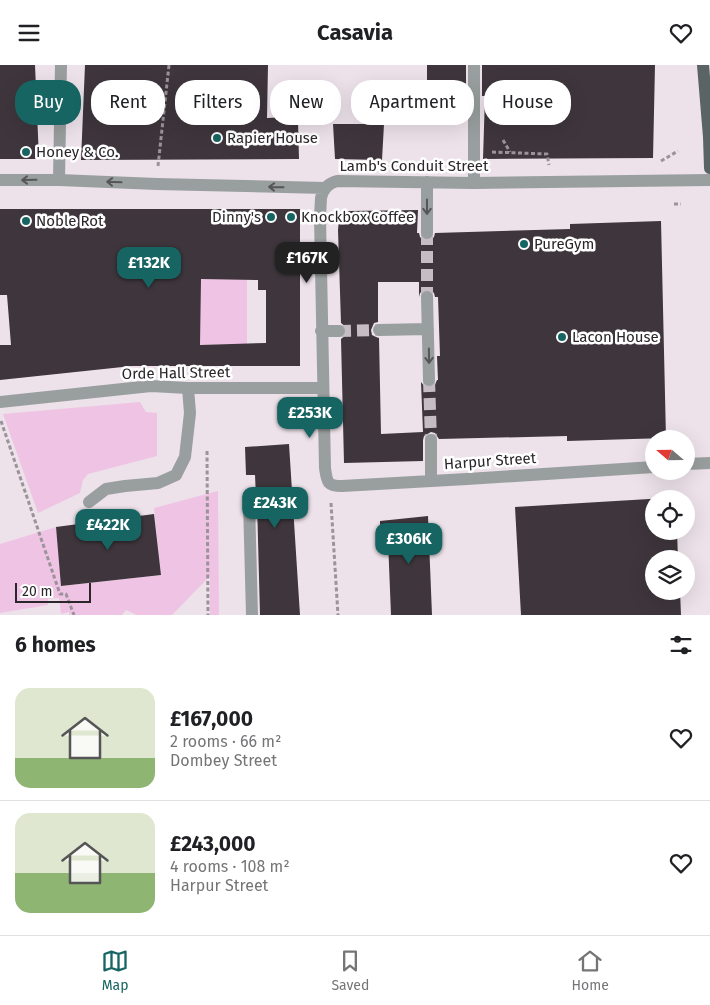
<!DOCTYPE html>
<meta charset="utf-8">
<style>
:root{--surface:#fff;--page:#f6f6f6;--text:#202124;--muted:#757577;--line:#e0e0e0;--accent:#176562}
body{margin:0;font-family:"Fira Sans",sans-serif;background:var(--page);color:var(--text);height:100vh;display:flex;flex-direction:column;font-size:19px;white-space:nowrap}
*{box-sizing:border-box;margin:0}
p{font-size:16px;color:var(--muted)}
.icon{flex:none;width:28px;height:28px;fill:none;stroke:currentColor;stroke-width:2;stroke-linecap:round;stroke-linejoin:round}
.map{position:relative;height:550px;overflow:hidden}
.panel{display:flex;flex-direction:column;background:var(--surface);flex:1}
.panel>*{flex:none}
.top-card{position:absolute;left:15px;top:15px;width:680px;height:45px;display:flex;gap:10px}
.needle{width:32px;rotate:290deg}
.fabs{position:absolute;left:645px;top:365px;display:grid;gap:10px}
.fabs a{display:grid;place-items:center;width:50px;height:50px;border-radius:50%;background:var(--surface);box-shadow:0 5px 20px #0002;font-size:25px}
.scale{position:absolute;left:15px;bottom:12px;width:76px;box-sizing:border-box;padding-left:5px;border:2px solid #2a2629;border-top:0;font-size:14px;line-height:18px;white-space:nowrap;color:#2a2629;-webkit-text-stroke:4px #fff;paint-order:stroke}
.price{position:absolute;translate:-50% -42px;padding:0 11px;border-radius:10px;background:var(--accent);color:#fff;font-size:16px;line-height:32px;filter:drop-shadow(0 1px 2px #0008)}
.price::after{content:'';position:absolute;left:50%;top:30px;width:15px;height:11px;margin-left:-8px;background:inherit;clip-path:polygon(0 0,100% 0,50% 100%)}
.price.on{background:#222;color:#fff}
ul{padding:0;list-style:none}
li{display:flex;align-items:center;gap:15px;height:125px;padding:0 15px}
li+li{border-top:1px solid var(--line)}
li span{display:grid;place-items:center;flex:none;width:140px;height:100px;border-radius:15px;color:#555}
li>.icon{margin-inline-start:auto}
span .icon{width:60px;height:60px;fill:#fffc;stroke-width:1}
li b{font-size:21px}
h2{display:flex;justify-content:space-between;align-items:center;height:60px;padding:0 15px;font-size:21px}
.pill{padding:0 18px;border-radius:20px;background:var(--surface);box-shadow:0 5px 20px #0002;font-size:18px;line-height:45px}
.pill.on{background:var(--accent);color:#fff}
header{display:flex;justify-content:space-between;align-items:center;height:65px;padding:0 15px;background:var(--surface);font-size:22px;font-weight:700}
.tab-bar{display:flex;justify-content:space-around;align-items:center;height:70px;border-top:1px solid var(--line);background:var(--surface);font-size:14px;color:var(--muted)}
.tab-bar a{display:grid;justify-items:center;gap:2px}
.tab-bar .on{color:var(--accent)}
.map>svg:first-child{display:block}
.green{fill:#efc3e4}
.building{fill:#3e363c;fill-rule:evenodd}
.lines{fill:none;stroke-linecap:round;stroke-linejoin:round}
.minor-tunnel{stroke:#c6bcc3;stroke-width:12;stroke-dasharray:12 6;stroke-linecap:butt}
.path{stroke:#9b9399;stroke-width:3;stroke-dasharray:4 2.5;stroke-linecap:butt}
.minor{stroke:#999f9e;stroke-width:12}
.major{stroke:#5a6464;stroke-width:12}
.oneway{stroke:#565658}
.poi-dot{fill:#176562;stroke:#fff;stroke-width:2}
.labels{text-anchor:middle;stroke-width:5;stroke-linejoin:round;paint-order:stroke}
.poi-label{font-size:15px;fill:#2a2629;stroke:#fff;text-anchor:start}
.street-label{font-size:15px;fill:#2a2629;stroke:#fff}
</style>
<header><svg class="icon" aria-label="menu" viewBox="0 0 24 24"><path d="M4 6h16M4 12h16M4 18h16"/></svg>Casavia<svg class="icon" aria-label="heart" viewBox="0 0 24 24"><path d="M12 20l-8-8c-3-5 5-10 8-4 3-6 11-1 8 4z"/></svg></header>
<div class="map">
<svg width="710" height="550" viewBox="0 0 710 550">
<rect width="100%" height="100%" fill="#ede2ea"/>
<path class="green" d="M200,214H247V279L200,280Z
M140,337L146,347L157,348V391L88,409L83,415L80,428L38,448L3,349Z
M218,426L219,550H210V511L172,550H137L126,545L122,550H69V547L61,549L59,533L48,534V540L0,548V479L56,462L62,521L161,510L154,443Z"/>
<path class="building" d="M0,0H35L39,94H0Z
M85,0H268L267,53L289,52V56H298L299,94L81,95Z
M427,0H466V31H427Z
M482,0H655L653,93L483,94L485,31H482Z
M333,59H384L382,95L335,94Z
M0,144H300V301H132L0,315V280H11L7,230H0ZM201,214L258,215V225H266V278L200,280Z
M418,145L417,168H419L420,172L423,175L427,176L431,175L434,172L435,168L570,164V159L661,156L666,373L567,376V371L439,374L435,368L431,367L424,371L423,375V396L344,398L341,274L346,270L347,266L346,262L341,258L338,165L339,154L342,149L349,146ZM378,217H419V232L420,228L426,224L431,225L434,228L435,232H438L440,291H437L438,315H437L434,322L430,323L425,322L421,317L423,367L381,369L379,273L376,272L372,270L371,265L374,258L378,257Z
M289,379L300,550H260L257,437L256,433L255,410H246L245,382Z
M666,433L654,434V466H677L678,494H654V526H680L681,550H521L515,442Z
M154,449L161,510L61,521L56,462Z
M428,451L432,550H391L388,475L380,476V456Z"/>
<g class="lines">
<path class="minor-tunnel" d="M427,168V232
M339,266L379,265
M429,315L431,375"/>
<path class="path" d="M503,75L510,87
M492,87L547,89L549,100
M661,96L678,86
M158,101L169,0
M674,139H681
M1,356L60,529H66L74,550
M207,386L208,550
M331,438L338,550"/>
<path class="minor" d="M0,115H59L157,119L325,123
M59,115L61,0
M427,117V168
M474,118V0
M427,232L429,315
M379,265L428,264
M321,266H339
M0,337L151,321L188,323H323
M431,375V416
M686,399L710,398
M654,402L467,414L342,421C327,421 327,417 325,403L320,152L321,133C323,124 329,118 337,116L474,118L710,115
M89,437L106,424L125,421L158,418L176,410L185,392L190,348L188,323
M249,437L252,550"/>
<path class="major" d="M703,0L709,72L710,103"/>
</g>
<defs><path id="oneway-shaft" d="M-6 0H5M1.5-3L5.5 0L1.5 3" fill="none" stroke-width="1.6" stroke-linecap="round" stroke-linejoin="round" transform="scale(1.25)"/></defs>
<g class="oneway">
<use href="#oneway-shaft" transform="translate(29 115) rotate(179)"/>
<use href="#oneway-shaft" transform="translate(114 117) rotate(-178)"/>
<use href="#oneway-shaft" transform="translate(276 122) rotate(-179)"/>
<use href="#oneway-shaft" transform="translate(427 142) rotate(90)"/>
<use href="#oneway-shaft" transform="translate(429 291) rotate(89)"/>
</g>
<g class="poi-dot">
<circle cx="217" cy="73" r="5"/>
<circle cx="26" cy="87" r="5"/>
<circle cx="271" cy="152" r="5"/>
<circle cx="291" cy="152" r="5"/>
<circle cx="26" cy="156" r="5"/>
<circle cx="524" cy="179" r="5"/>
<circle cx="562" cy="272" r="5"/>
</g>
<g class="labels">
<g class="poi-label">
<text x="227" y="78">Rapier House</text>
<text x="36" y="92">Honey &amp; Co.</text>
<text x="261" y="157" text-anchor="end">Dinny's</text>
<text x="301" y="157">Knockbox Coffee</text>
<text x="36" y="161">Noble Rot</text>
<text x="534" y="184">PureGym</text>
<text x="572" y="277">Lacon House</text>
</g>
<g class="street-label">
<text x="414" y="106">Lamb's Conduit Street</text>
<text transform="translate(176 308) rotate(-1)" y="5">Orde Hall Street</text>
<text transform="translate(490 396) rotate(-4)" y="5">Harpur Street</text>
</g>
</g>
</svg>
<div class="fabs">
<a><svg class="needle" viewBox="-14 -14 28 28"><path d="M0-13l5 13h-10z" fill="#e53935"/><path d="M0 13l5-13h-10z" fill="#757577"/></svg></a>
<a><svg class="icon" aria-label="locate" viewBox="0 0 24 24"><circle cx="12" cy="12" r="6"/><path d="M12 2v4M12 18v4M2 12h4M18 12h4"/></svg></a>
<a><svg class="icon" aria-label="layers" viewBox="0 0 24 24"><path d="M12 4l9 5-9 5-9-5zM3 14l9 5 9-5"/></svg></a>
</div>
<div class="scale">20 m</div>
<b class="price on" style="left:307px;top:219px">£167K</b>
<b class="price" style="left:149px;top:224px">£132K</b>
<b class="price" style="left:310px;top:374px">£253K</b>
<b class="price" style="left:275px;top:464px">£243K</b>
<b class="price" style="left:108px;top:486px">£422K</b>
<b class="price" style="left:409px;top:500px">£306K</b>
<div class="top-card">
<a class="pill on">Buy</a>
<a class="pill">Rent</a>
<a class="pill">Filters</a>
<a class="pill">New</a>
<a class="pill">Apartment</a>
<a class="pill">House</a>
</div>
</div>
<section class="panel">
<h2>6 homes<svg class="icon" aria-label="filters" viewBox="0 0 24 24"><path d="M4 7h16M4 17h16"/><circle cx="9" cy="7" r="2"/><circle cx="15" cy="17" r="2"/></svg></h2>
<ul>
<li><span style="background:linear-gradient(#dfe7d0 70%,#8fb573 0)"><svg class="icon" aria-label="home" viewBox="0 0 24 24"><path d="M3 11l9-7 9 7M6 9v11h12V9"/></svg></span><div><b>£167,000</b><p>2 rooms · 66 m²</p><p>Dombey Street</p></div><svg class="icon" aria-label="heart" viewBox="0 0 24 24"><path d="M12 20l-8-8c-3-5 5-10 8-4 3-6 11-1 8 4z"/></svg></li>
<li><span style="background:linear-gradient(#dfe7d0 60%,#8fb573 0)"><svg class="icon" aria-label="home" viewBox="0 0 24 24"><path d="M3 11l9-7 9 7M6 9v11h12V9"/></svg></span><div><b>£243,000</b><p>4 rooms · 108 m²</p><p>Harpur Street</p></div><svg class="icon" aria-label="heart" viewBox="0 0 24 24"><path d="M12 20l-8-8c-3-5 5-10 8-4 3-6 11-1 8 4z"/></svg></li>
</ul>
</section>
<nav class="tab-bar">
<a class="on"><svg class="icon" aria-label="map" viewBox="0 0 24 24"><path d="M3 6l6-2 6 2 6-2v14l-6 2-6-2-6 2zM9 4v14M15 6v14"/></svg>Map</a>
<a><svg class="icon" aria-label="saved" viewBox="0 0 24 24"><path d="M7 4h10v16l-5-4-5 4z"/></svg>Saved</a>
<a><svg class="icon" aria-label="home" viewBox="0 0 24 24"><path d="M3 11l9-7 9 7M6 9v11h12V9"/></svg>Home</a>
</nav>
